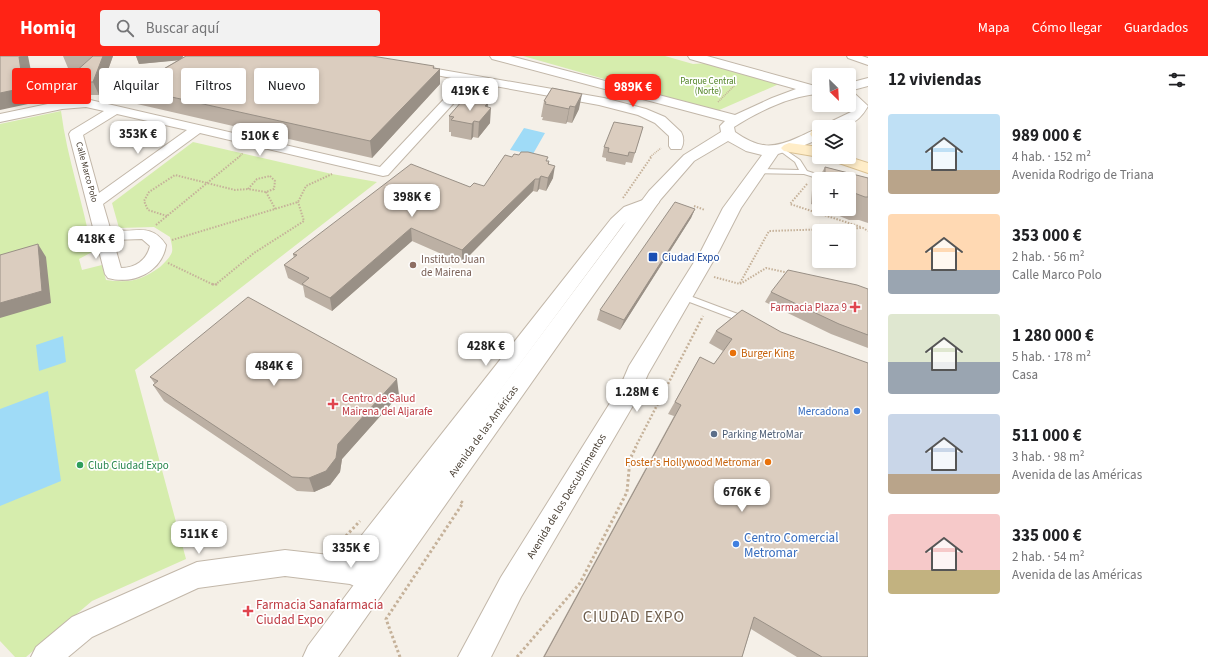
<!DOCTYPE html>
<html lang="es">
<meta charset="utf-8">
<style>
:root{--surface:#fff;--page:#f2f2f2;--text:#202124;--muted:#757577;--accent:#ff2315}
body{margin:0;font-family:"Source Sans 3",sans-serif;background:var(--page);color:var(--text);height:100vh;display:flex;flex-direction:column;font-size:15px;white-space:nowrap}
*{box-sizing:border-box;margin:0}
p{font-size:13px;color:var(--muted)}
.icon{flex:none;width:22px;height:22px;fill:none;stroke:currentColor;stroke-width:2;stroke-linecap:round;stroke-linejoin:round}
.map{position:relative;flex:1;overflow:hidden}
.side{display:flex;flex-direction:column;background:var(--surface);width:340px}
.side>*{flex:none}
.top-card{position:absolute;left:12px;top:12px;width:380px;height:36px;display:flex;gap:8px}
.needle{width:26px;rotate:156deg}
.tools{position:absolute;left:812px;top:12px;display:grid;gap:8px}
.tools a{display:grid;place-items:center;width:44px;height:44px;border-radius:4px;background:var(--surface);box-shadow:0 2px 6px #0003;font-size:20px}
.price{position:absolute;translate:-50% -34px;padding:0 9px;border-radius:8px;background:#fff;color:#222;font-size:13px;line-height:26px;filter:drop-shadow(0 1px 2px #0008)}
.price::after{content:'';position:absolute;left:50%;top:24px;width:12px;height:9px;margin-left:-6px;background:inherit;clip-path:polygon(0 0,100% 0,50% 100%)}
.price.active{background:var(--accent);color:#fff}
ul{padding:0;list-style:none}
li{display:flex;align-items:center;gap:12px;height:100px;padding:0 20px}
li span{display:grid;place-items:center;flex:none;width:112px;height:80px;border-radius:4px;color:#555}
li>.icon{margin-inline-start:auto}
span .icon{width:48px;height:48px;fill:#fffc;stroke-width:1}
li b{font-size:17px}
h2{display:flex;justify-content:space-between;align-items:center;height:48px;padding:0 20px;font-size:17px}
.tag{padding:0 14px;border-radius:4px;background:var(--surface);box-shadow:0 2px 6px #0003;font-size:14px;line-height:36px}
.tag.active{background:var(--accent);color:#fff}
header{display:flex;align-items:center;gap:24px;box-sizing:border-box;height:56px;padding:0 20px;background:var(--accent);color:#fff}
header strong{font-size:19px}
nav{display:flex;gap:22px;margin-inline-start:auto;font-size:14px}
.search{width:280px;height:36px;background:var(--page);display:flex;align-items:center;gap:10px;box-sizing:border-box;padding:0 14px;border-radius:4px;color:var(--muted);font-size:15px}
main{display:flex;flex:1;min-height:0}
.map>svg:first-child{display:block}
.green{fill:#d6edad}
.water{fill:#9fdbf7}
.lines{fill:none;stroke-linecap:round;stroke-linejoin:round}
.service-casing{stroke:#c2b7a9;stroke-width:2}
.minor-casing{stroke:#c2b7a9;stroke-width:2}
.tertiary-casing{stroke:#c2b7a9;stroke-width:2}
.secondary-casing{stroke:#dac193;stroke-width:2}
.path-far3{stroke:#c5b199;stroke-width:1.5;stroke-dasharray:1 1;stroke-linecap:butt}
.path-far2{stroke:#c5b199;stroke-width:2;stroke-dasharray:1.5 1.5;stroke-linecap:butt}
.path-far1{stroke:#c5b199;stroke-width:2.5;stroke-dasharray:2 2;stroke-linecap:butt}
.path{stroke:#c5b199;stroke-width:3;stroke-dasharray:2.5 2.5;stroke-linecap:butt}
.service{fill:#fff;fill-rule:evenodd}
.minor{fill:#fff;fill-rule:evenodd}
.tertiary{fill:#fff;fill-rule:evenodd}
.secondary{fill:#ffedc8;fill-rule:evenodd}
.wall{fill:#bcb0a4}
.shaded-wall{fill:#999086}
.building{fill:#dbcdbf;stroke:#999086}
.transit-dot{fill:#1a4fb4;stroke:#fff;stroke-width:1.5}
.education-dot{fill:#8d6e63;stroke:#fff;stroke-width:1.5}
.health-dot{fill:#e0444e;stroke:#fff;stroke-width:1.5}
.food-dot{fill:#e8710a;stroke:#fff;stroke-width:1.5}
.shop-dot{fill:#3f7fe0;stroke:#fff;stroke-width:1.5}
.service-dot{fill:#5c6f8a;stroke:#fff;stroke-width:1.5}
.leisure-dot{fill:#2e9e5b;stroke:#fff;stroke-width:1.5}
.labels{text-anchor:middle;stroke-width:3.5;stroke-linejoin:round;paint-order:stroke}
.far-park-label{font-size:9px;fill:#4f8222;stroke:#fff}
.far-street-label{font-size:9px;fill:#4a4035;stroke:#fff}
.transit-label{font-size:11px;fill:#164399;stroke:#fff;text-anchor:start}
.education-label{font-size:11px;fill:#785e54;stroke:#fff;text-anchor:start}
.health-label{font-size:11px;fill:#be3a42;stroke:#fff;text-anchor:end}
.food-label{font-size:11px;fill:#c56008;stroke:#fff;text-anchor:start}
.shop-label{font-size:11px;fill:#366cbe;stroke:#fff;text-anchor:end}
.street-label{font-size:11px;fill:#4a4035;stroke:#fff}
.service-label{font-size:11px;fill:#4e5e75;stroke:#fff;text-anchor:start}
.leisure-label{font-size:11px;fill:#27864d;stroke:#fff;text-anchor:start}
.near-shop-label{font-size:13px;fill:#366cbe;stroke:#fff;text-anchor:start}
.near-health-label{font-size:13px;fill:#be3a42;stroke:#fff;text-anchor:start}
.near-quarter-label{font-size:16px;letter-spacing:1px;fill:#6d5d4c;stroke:#fff}
</style>
<header>
<strong>Homiq</strong>
<div class="search"><svg class="icon" aria-label="search" viewBox="0 0 24 24"><circle cx="10" cy="10" r="6"/><path d="M15 15l6 6"/></svg>Buscar aquí</div>
<nav><a>Mapa</a><a>Cómo llegar</a><a>Guardados</a></nav>
</header>
<main>
<div class="map">
<svg width="868" height="601" viewBox="0 0 868 601">
<rect width="100%" height="100%" fill="#f5f0e8"/>
<path class="green" d="M523,0H665L693,8L708,7L779,28L717,55Z
M61,55C67,103 84,148 92,196L79,203L82,214L102,209L106,224C129,227 141,225 160,211C164,207 170,202 172,196C173,192 171,185 170,181L154,171L119,172L112,147L193,86L332,118L377,126L135,314L186,503L92,545L26,601H15L0,585V68Z"/>
<path class="water" d="M524,72L545,77L533,98L510,94Z
M63,280L66,306L39,315L36,289Z
M48,335L61,425L0,450V353Z"/>
<g class="lines">
<g class="service-casing">
<path id="service" d="M781,91L800,104L807,115L832,123H820L804,118L755,117V113H758L799,114L795,106L779,94V92Z
M682,237L751,263L753,265L751,267H745L679,242L677,240Z"/>
</g>
<g class="minor-casing">
<path id="minor" d="M847,0H862L868,2V9L848,2Z
M414,9L604,42L646,53L665,61L681,76C684,81 684,88 681,93H671L669,90V80L655,67L638,59L599,49L473,26L388,119L383,120L200,77L103,148L110,172C131,181 149,163 166,189C162,216 133,229 108,222L105,218L69,78L71,75L104,55L86,51L62,53L0,66V58L62,45L86,43L380,111L462,24L410,14L408,12L410,10ZM117,58L187,74L99,137L83,79ZM142,183L150,190C147,204 135,212 121,212L113,184Z
M651,141L656,143L659,146L656,149L636,157L623,169L376,502L371,510L375,513L379,522L375,531L366,535L350,528L285,520L198,532L92,581L68,601H31L36,591L72,561L197,506L285,494L347,501L358,484L611,163L624,151Z"/>
</g>
<g class="tertiary-casing">
<path id="tertiary" d="M490,0H510L735,59L772,42L796,33L690,3L688,0H707L815,30H819V38C792,39 757,56 734,71L735,76C759,93 773,93 799,81C806,78 812,74 819,73V83L800,91L778,98L741,152L719,195L648,318L638,341L521,541L491,601H458L501,521L620,331L629,310L701,195L723,152L762,99L746,95L728,85L694,105L661,143L338,601H303L308,590L649,135L684,99L721,76L720,70L725,65L492,3Z
M868,22V30L849,35V27Z
M849,36L854,37L868,50C857,70 845,71 824,71L826,68L851,56L854,51L849,47Z"/>
</g>
<g class="secondary-casing">
<path id="secondary" d="M817,74H819V83L812,81L810,78L812,75Z
M789,87L819,91V101L784,95L781,92L784,89Z
M827,101H849L868,107V117L830,104Z"/>
</g>
<path class="path-far3" d="M718,46L738,26
M239,101L243,97
M650,101L661,92"/>
<path class="path-far2" d="M270,120L275,125L274,133L266,136L248,133L257,123Z
M807,128L790,148L861,171
M266,136L276,154
M623,142L652,100
M694,150L705,154
M167,160L148,154L144,145L149,136L175,119L235,134L248,133
M156,169L240,100
M172,184L298,146L306,130L332,118
M168,207L214,229
M714,221L740,228L766,212L789,217
M740,227L769,175L863,172L868,175
M215,229L254,197L304,165L298,146"/>
<path class="path-far1" d="M212,228L215,229L217,228
M635,392L703,260"/>
<path class="path" d="M342,489L344,482L360,465
M400,601L386,563L463,447L459,444
M517,601L580,527L627,436L630,403L636,391"/>
<use href="#service" class="service"/>
<use href="#minor" class="minor"/>
<use href="#tertiary" class="tertiary"/>
<use href="#secondary" class="secondary"/>
</g>
<path class="wall" d="M63,0H113L99,39H70L64,26L80,12H68Z
M136,0H183L182,2L434,12L440,28L372,102L137,48L131,32L178,4L139,8Z
M552,32L579,53L572,67L567,66L566,68L542,64L543,61H541L544,45Z
M467,46L488,47V51L490,67L478,82L473,81L471,84L451,80V76H449V60Z
M643,71L632,107L626,106L625,109L606,105V102L602,101L604,91Z
M519,99L547,105L549,108L553,122L546,135L539,133L537,136L533,135L462,207L412,185L332,255L305,241L303,230L288,222L284,209L294,202L293,198L470,131L484,130L512,101Z
M825,111L868,122V167L859,164H849L823,153H849V123H819V151L811,148L812,134Z
M695,153L691,162L620,274L597,264L600,254Z
M868,233V292L831,278L765,246L771,236Z
M742,254L868,601H797L751,573L742,601H543L674,360L668,358L700,301L714,308L723,295L709,287L716,275Z
M150,321L399,339L342,403L340,416L330,429L314,436L297,435L164,345L153,329L155,328Z"/>
<path class="shaded-wall" d="M23,0H28L31,15L27,16L31,44L28,45V48L0,54V37L19,1Z
M103,0H113L99,39L93,26Z
M136,0H183L182,4L139,8Z
M434,10V19L440,13V28L372,102L370,85Z
M582,38L579,53L572,67L575,51Z
M488,47L487,56L491,52L490,67L478,82L479,66L485,50Z
M570,50L567,66L566,68L569,53Z
M474,65L473,81L471,84L472,68Z
M555,110L553,122L546,135L548,122Z
M541,120L539,133L537,136L539,123Z
M535,123L533,135L462,207V194Z
M695,153L691,162L620,274L624,264Z
M411,172L412,185L332,255L330,242Z
M38,188L46,201L51,247L0,262V247Z
M397,323L399,339L342,403L340,416L330,429L314,436L309,422L338,388Z"/>
<path class="building" d="M0,0H23L19,1L23,29H19V33L0,37Z
M93,0H103L93,26H64Z
M186,0H372L434,10L433,12L440,13L370,85L131,32Z
M552,32L582,38L575,51L570,50L569,53L545,48L546,46L544,45Z
M469,44L488,47L485,50L491,52L479,66L474,65L472,68L451,64L454,61L449,60L462,45L467,46Z
M614,66L643,71L635,97L629,96L628,100L608,96L609,92L604,91Z
M521,96H528L548,101L546,105H549L548,108L555,110L548,122L541,120L539,123H535L462,194L411,172L330,242L302,228L309,222L284,209L297,199L293,198L411,108L470,131L474,127L484,130L505,99L512,101L514,98L519,99Z
M825,111L868,122V141H865L849,135V123H825Z
M675,146L695,153L624,264L600,254Z
M38,188L42,235L0,247V199Z
M788,214L857,229L868,233V279L839,268L771,236Z
M248,241L397,323L338,388L336,402L326,415L309,422L292,421L153,329L158,325L150,321Z
M742,254L781,276L868,307V601H822L754,561L742,601H544L681,349L675,346L700,301L714,308L732,283L716,275Z"/>
<rect class="transit-dot" x="648" y="196" width="10" height="10" rx="2"/>
<circle class="education-dot" cx="413" cy="209" r="4"/>
<g class="health-dot">
<path d="M853 245h4v4h4v4h-4v4h-4v-4h-4v-4h4z"/>
<path d="M331 342h4v4h4v4h-4v4h-4v-4h-4v-4h4z"/>
<path d="M246 549h4v4h4v4h-4v4h-4v-4h-4v-4h4z"/>
</g>
<g class="food-dot">
<circle cx="733" cy="297" r="4"/>
<circle cx="768" cy="406" r="4"/>
</g>
<g class="shop-dot">
<circle cx="857" cy="355" r="4"/>
<circle cx="736" cy="488" r="4"/>
</g>
<circle class="service-dot" cx="714" cy="378" r="4"/>
<circle class="leisure-dot" cx="80" cy="409" r="4"/>
<g class="labels">
<g class="far-park-label">
<text x="708" y="28">Parque Central<tspan x="708" dy="10">(Norte)</tspan></text>
</g>
<g class="far-street-label">
<text transform="translate(87 116) rotate(75)" y="3">Calle Marco Polo</text>
</g>
<g class="transit-label">
<text x="662" y="205">Ciudad Expo</text>
</g>
<g class="education-label">
<text x="421" y="207">Instituto Juan<tspan x="421" dy="13">de Mairena</tspan></text>
</g>
<g class="health-label">
<text x="847" y="255">Farmacia Plaza 9</text>
<text x="342" y="346" text-anchor="start">Centro de Salud<tspan x="342" dy="13">Mairena del Aljarafe</tspan></text>
</g>
<g class="food-label">
<text x="741" y="301">Burger King</text>
<text x="760" y="410" text-anchor="end">Foster's Hollywood Metromar</text>
</g>
<g class="shop-label">
<text x="849" y="359">Mercadona</text>
</g>
<g class="street-label">
<text transform="translate(483 375) rotate(-54)" y="4">Avenida de las Américas</text>
<text transform="translate(566 440) rotate(-59)" y="4">Avenida de los Descubrimentos</text>
</g>
<g class="service-label">
<text x="722" y="382">Parking MetroMar</text>
</g>
<g class="leisure-label">
<text x="88" y="413">Club Ciudad Expo</text>
</g>
<g class="near-shop-label">
<text x="744" y="486">Centro Comercial<tspan x="744" dy="15">Metromar</tspan></text>
</g>
<g class="near-health-label">
<text x="256" y="553">Farmacia Sanafarmacia<tspan x="256" dy="15">Ciudad Expo</tspan></text>
</g>
<g class="near-quarter-label">
<text x="634" y="566">CIUDAD EXPO</text>
</g>
</g>
</svg>
<div class="tools">
<a><svg class="needle" viewBox="-14 -14 28 28"><path d="M0-13l5 13h-10z" fill="#e53935"/><path d="M0 13l5-13h-10z" fill="#757577"/></svg></a>
<a><svg class="icon" aria-label="layers" viewBox="0 0 24 24"><path d="M12 4l9 5-9 5-9-5zM3 14l9 5 9-5"/></svg></a>
<a>+</a>
<a>−</a>
</div>
<b class="price active" style="left:633px;top:52px">989K €</b>
<b class="price" style="left:470px;top:56px">419K €</b>
<b class="price" style="left:138px;top:99px">353K €</b>
<b class="price" style="left:260px;top:101px">510K €</b>
<b class="price" style="left:412px;top:162px">398K €</b>
<b class="price" style="left:96px;top:204px">418K €</b>
<b class="price" style="left:486px;top:311px">428K €</b>
<b class="price" style="left:274px;top:331px">484K €</b>
<b class="price" style="left:637px;top:357px">1.28M €</b>
<b class="price" style="left:742px;top:457px">676K €</b>
<b class="price" style="left:199px;top:499px">511K €</b>
<b class="price" style="left:351px;top:513px">335K €</b>
<div class="top-card">
<a class="tag active">Comprar</a>
<a class="tag">Alquilar</a>
<a class="tag">Filtros</a>
<a class="tag">Nuevo</a>
</div>
</div>
<section class="side">
<h2>12 viviendas<svg class="icon" aria-label="filters" viewBox="0 0 24 24"><path d="M4 7h16M4 17h16"/><circle cx="9" cy="7" r="2"/><circle cx="15" cy="17" r="2"/></svg></h2>
<ul>
<li><span style="background:linear-gradient(#bfe0f5 70%,#b9a48a 0)"><svg class="icon" aria-label="home" viewBox="0 0 24 24"><path d="M3 11l9-7 9 7M6 9v11h12V9"/></svg></span><div><b>989 000 €</b><p>4 hab. · 152 m²</p><p>Avenida Rodrigo de Triana</p></div></li>
<li><span style="background:linear-gradient(#ffd9b3 70%,#9aa5b1 0)"><svg class="icon" aria-label="home" viewBox="0 0 24 24"><path d="M3 11l9-7 9 7M6 9v11h12V9"/></svg></span><div><b>353 000 €</b><p>2 hab. · 56 m²</p><p>Calle Marco Polo</p></div></li>
<li><span style="background:linear-gradient(#dfe7d0 60%,#9aa5b1 0)"><svg class="icon" aria-label="home" viewBox="0 0 24 24"><path d="M3 11l9-7 9 7M6 9v11h12V9"/></svg></span><div><b>1 280 000 €</b><p>5 hab. · 178 m²</p><p>Casa</p></div></li>
<li><span style="background:linear-gradient(#c9d6e8 75%,#b9a48a 0)"><svg class="icon" aria-label="home" viewBox="0 0 24 24"><path d="M3 11l9-7 9 7M6 9v11h12V9"/></svg></span><div><b>511 000 €</b><p>3 hab. · 98 m²</p><p>Avenida de las Américas</p></div></li>
<li><span style="background:linear-gradient(#f6c9c9 70%,#c2b280 0)"><svg class="icon" aria-label="home" viewBox="0 0 24 24"><path d="M3 11l9-7 9 7M6 9v11h12V9"/></svg></span><div><b>335 000 €</b><p>2 hab. · 54 m²</p><p>Avenida de las Américas</p></div></li>
</ul>
</section>
</main>
